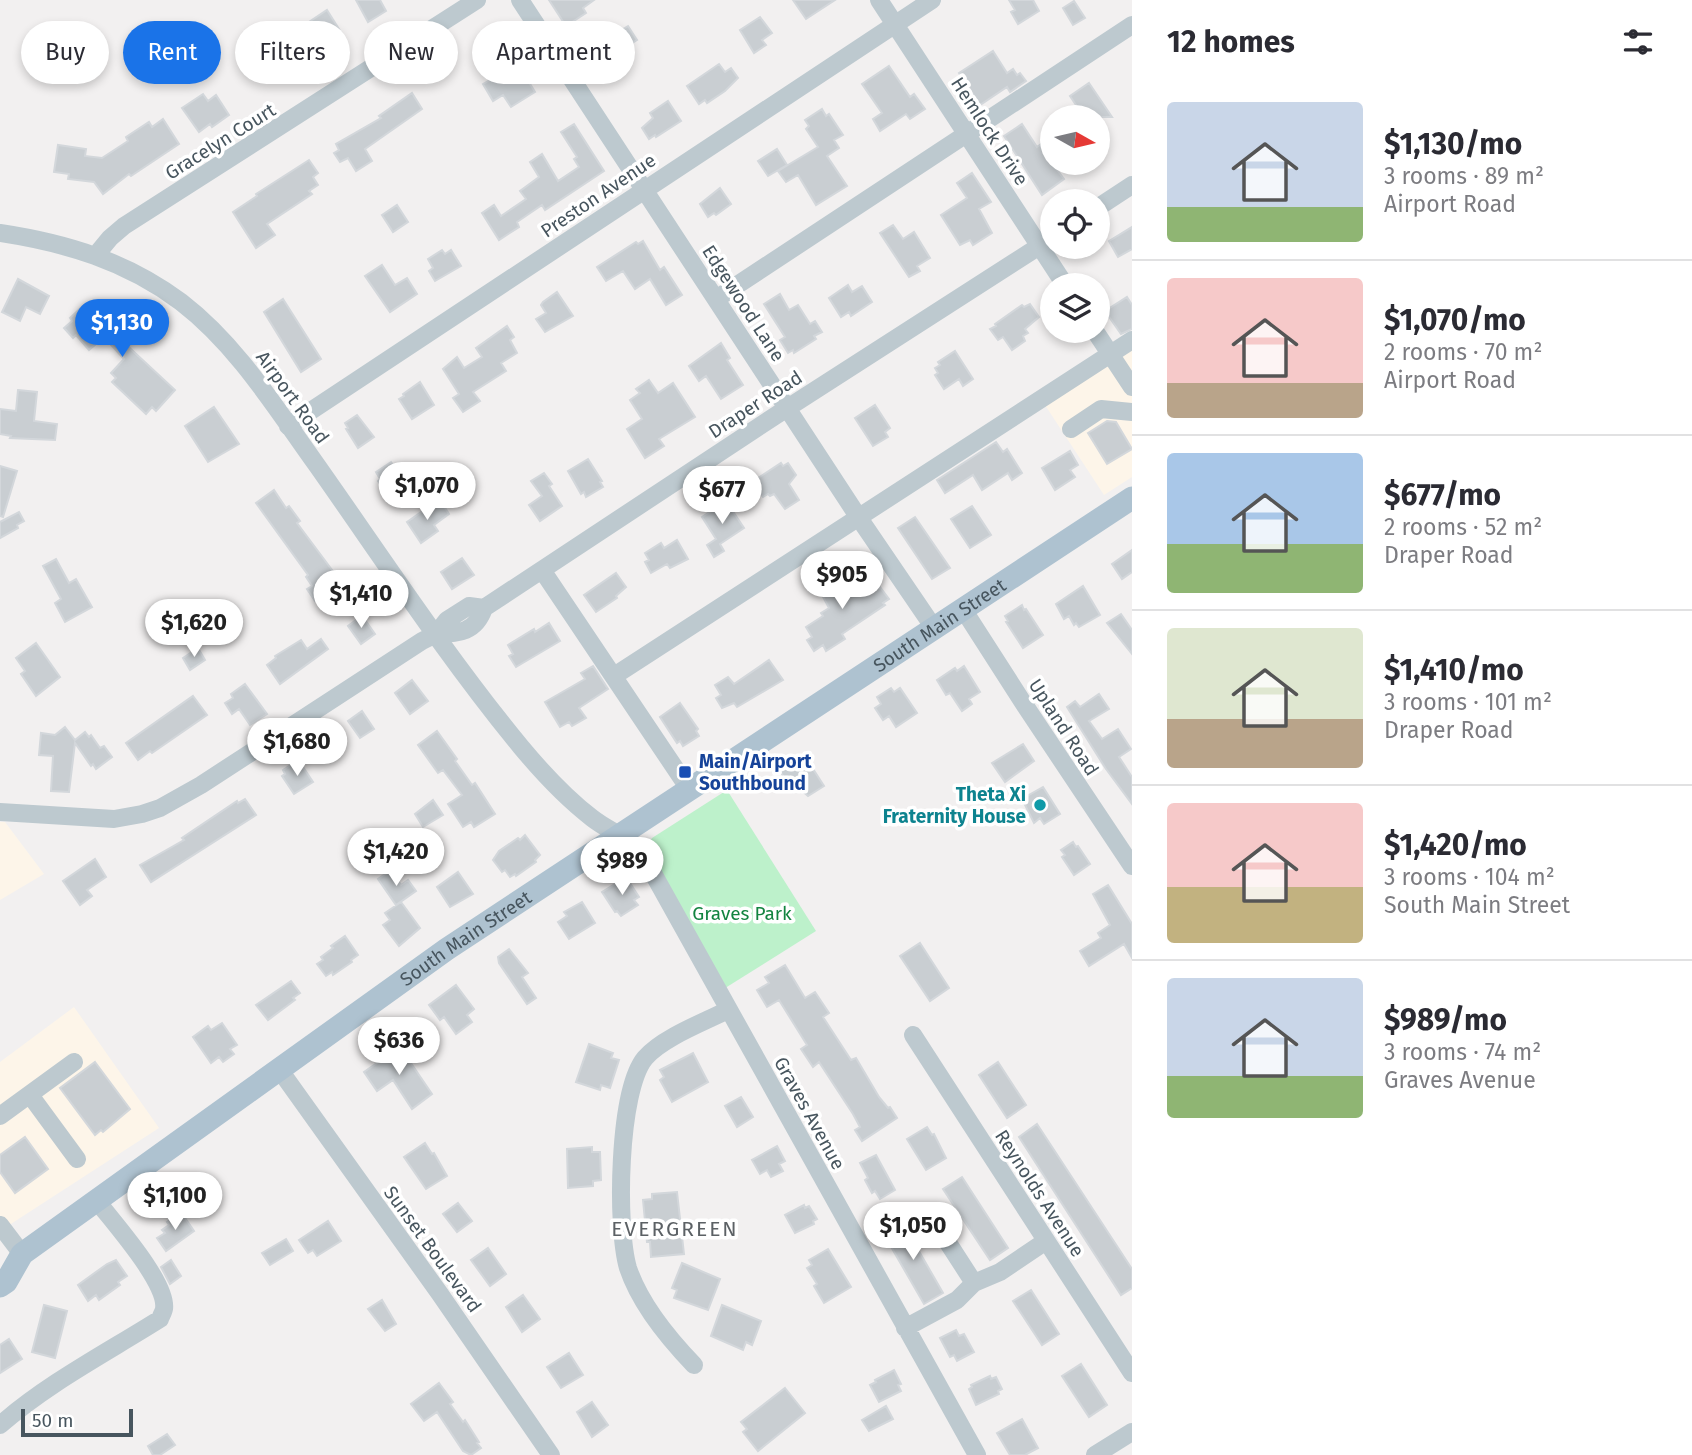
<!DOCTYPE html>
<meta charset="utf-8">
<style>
:root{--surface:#fff;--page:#f7f7f7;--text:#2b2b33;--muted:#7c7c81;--line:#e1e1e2;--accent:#1a73e8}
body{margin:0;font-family:"Fira Sans",sans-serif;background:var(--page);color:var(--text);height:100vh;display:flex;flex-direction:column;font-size:26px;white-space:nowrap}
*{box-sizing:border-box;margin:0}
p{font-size:23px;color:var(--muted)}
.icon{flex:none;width:38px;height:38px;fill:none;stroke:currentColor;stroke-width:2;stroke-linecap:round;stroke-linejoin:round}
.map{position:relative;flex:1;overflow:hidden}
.side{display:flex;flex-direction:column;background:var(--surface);width:560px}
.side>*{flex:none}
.top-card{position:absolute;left:21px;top:21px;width:665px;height:63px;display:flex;gap:14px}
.needle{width:46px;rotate:98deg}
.fabs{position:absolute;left:1040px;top:105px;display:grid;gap:14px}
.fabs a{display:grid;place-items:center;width:70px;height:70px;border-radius:50%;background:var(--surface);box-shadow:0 4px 10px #0003;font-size:35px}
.scale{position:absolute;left:21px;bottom:18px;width:112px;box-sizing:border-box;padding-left:7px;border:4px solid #47555e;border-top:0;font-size:19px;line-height:24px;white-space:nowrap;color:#47555e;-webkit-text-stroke:5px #fff;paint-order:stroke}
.price{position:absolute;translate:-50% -60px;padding:0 16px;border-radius:24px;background:#fff;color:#222;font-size:23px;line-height:46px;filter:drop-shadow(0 2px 4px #0008)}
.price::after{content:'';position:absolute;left:50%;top:42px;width:21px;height:16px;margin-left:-10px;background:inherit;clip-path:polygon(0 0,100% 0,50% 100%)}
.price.current{background:var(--accent);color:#fff}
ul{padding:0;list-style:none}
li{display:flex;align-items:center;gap:21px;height:175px;padding:0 35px}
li+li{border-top:2px solid var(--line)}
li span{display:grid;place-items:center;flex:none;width:196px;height:140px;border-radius:7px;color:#555}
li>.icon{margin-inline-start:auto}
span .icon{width:84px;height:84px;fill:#fffc;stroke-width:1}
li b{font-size:30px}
h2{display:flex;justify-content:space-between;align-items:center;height:84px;padding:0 35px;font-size:30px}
.tag{padding:0 24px;border-radius:32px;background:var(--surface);box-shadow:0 4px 10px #0003;font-size:24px;line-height:63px}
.tag.current{background:var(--accent);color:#fff}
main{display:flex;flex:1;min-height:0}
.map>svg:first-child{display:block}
.commercial{fill:#fdf5e9}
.green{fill:#bdf1cb}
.building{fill:#c9ced2;stroke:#d3d7db;stroke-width:2}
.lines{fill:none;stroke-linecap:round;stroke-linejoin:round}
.minor{stroke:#bdc9cf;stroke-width:18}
.major{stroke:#aec2d0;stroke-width:23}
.transit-dot{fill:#1a4fb4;stroke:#fff;stroke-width:2.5}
.culture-dot{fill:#0f9aa8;stroke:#fff;stroke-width:2.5}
.labels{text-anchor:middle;stroke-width:7;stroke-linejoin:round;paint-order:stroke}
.street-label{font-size:19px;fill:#47555e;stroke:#fff}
.transit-label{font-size:19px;font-weight:bold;fill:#164399;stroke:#fff;text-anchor:start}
.culture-label{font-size:19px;font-weight:bold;fill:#0d838f;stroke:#fff;text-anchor:end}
.park-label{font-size:19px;fill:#138440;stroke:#fff}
.neighbourhood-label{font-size:21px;letter-spacing:2px;fill:#5c6165;stroke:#fff}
</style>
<main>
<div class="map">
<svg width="1132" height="1455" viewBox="0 0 1132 1455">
<rect width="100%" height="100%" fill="#f2f0f0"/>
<path class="commercial" d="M1132,346V477L1104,495L1043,402Z
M0,822H5L44,874L0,900Z
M74,1007L159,1128L0,1231V1062Z"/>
<path class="green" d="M727,790L816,931L722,990L647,847L652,838Z"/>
<path class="building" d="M356,0H380L386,11L368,22Z
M549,0H594L583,8L586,13L566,26Z
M793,0H835L806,19Z
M1009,0H1033L1039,11L1018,24L1011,12L1015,10Z
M1074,1L1085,18L1073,25L1063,8Z
M327,10L344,37L314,57L312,53L303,59L291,40L300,34L297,30Z
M760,17L772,33L762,40L766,45L754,53L740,30Z
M628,26L637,40L620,51L610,37Z
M501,42L514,58L535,92L511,107L503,95L493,101L483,84L493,78L480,55Z
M993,51L1007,73L1013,69L1017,75L1020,73L1026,81L1010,92L1007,87L980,105L959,73Z
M719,64L725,72L731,68L738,78L725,91L707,103L705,100L699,104L687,86Z
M889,66L910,97L914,94L925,109L910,119L906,114L880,131L873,119L882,113L862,84Z
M1089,83L1112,117H1084L1070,96Z
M412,93L422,109L365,149L372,161L356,171L348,158L340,162L334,153L339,150L336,144L381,118L379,116Z
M203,94L208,101L216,95L229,115L212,127L210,124L199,132L182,108Z
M668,101L681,121L656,137L655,135L649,139L642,128L653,118L650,113Z
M822,109L826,116L829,114L843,135L834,140L839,148L827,156L847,186L816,205L798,175L786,182L778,171L818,147L806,129L809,126L805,120Z
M163,119L179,144L131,176L129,174L103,194L94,182L68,179L69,174L54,172L58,145L86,149L85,156L102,158L128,141L126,137L149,122L152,127Z
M574,124L604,171L545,210L542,205L517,222L519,227L499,240L482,213L494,205L501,216L526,199L520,191L539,177L530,162L542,154L558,181L579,167L574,159L577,157L561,132Z
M1022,124L1037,147L1041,144L1046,154L1052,150V163L1064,179L1042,195L1004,136Z
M777,149L787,165L768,176L758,161Z
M309,160L318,173L313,177L318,185L309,191L312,194L267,224L275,235L256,248L233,212L257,196L256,194Z
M972,173L991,202L979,209L992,233L973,245L970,240L960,245L941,215L967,198L957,183Z
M720,188L731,204L716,215L714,213L708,217L700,204Z
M397,205L408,222L393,232L382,215Z
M893,225L903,239L914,232L930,258L917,266L920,271L909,277L880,233Z
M1132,227V249L1118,257L1109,241Z
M643,241L660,270L664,267L682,295L666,305L650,279L635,289L623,271L606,281L597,267L636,242L638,244Z
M442,250L445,254L451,250L461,266L435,281L429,271L433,268L428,259Z
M382,265L395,285L407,278L417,294L390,312L365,276Z
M18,279L49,296L40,314L26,307L20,321L2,312Z
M848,285L852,292L862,286L872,302L851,316L849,312L841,317L829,298Z
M557,292L573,316L545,332L536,319L546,313L541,305L543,302Z
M780,294L789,310L798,305L810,324L815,321L822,332L814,336L816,339L794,353L793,350L788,353L780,340L785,337L764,304Z
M1127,297L1132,305V329L1121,334L1105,311Z
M283,299L321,359L301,372L264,312Z
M1030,304L1039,317L1025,329L1028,333L1023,336L1025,341L1012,350L1003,337L998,340L990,329L996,326L995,324L1022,305L1024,307Z
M84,305H91L108,323L115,317L127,330L119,338L175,390L156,411L152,407L146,414L112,382L116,378L111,373L124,359L104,337L89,350L76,335L73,338L64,328L72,321L70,318Z
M507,326L514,337L510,340L517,353L501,363L506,371L473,392L480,401L463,412L453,398L459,394L443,369L457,357L464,368L482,357L476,348Z
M721,343L730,358L727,360L743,385L721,399L706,376L699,381L689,366Z
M955,351L973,379L963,386L959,379L944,389L935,375L938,373L935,368L940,365L938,362Z
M649,380L658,393L673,383L695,417L659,439L664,446L645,458L627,429L642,419L630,400L640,393L636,389Z
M420,382L434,405L412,419L399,399L404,396L403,394Z
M18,390L37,392L34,421L57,424L55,440L10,438L11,436L0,434V409L16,411Z
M875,405L890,428L885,432L888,437L873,446L855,418Z
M214,407L239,444L208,462L185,426Z
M357,415L374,437L358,448L346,429L348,428L345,423Z
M1107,421L1116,422L1132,449L1107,464L1088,433Z
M996,442L1003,452L1007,449L1022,473L1012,480L1008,473L982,490L973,475L945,493L937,480Z
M1070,451L1078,465L1070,470L1075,477L1055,490L1042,468Z
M588,459L602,481L600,482L603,487L586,497L584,492L581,494L568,471Z
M391,462L406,483L403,485L408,492L394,502L378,481L380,479L376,472Z
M781,463L783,466L788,463L796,475L789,484L799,500L785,509L774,494L770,496L768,494L763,497L754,485L760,481L758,478Z
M0,466L17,471L3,517L0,516Z
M544,473L552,484L549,486L562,506L540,521L529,505L542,496L531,481Z
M274,490L286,508L289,506L300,521L297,523L344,586L325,600L322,596L315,601L307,589L312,586L306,577L308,575L256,503Z
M726,501L744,528L720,544L724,551L714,557L707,545L716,539L702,517Z
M442,503L449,514L434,525L438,531L421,543L407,522L424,510L426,514Z
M972,506L991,535L970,548L951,519Z
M19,512L24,521L17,525L18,528L0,538V522Z
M915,517L950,568L932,579L898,528Z
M677,540L688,559L670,568L667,564L651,573L645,562L649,560L645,553L661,543L664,548Z
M1132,550V572L1122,579L1112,564Z
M462,558L474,575L452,589L441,572Z
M56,559L69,583L76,579L92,607L65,622L55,603L61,599L43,566Z
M828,569L843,595L853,589L856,593L870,583L875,590L880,587L889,599L883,603L885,605L842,634L845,639L826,651L823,645L814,651L807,640L812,637L806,627L823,616L821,613L829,608L813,578Z
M616,573L626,587L616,596L617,598L596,612L584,595Z
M1083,586L1100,615L1079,627L1076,623L1074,625L1069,616L1064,619L1056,604Z
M1022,605L1024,610L1026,609L1043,635L1023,648L1006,622L1008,621L1005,616Z
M1121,614L1132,630V654L1107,623Z
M360,617H363L375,634L361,644L348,626Z
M549,623L560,641L516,667L509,656L513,654L508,645L534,629L535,632Z
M321,639L328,649L280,684L267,665L276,658L275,656L301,640L307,649Z
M36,643L60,677L36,696L21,674L25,671L16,658Z
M198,648L205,660L190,670L183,658Z
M769,660L783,680L737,707L734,703L722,708L716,698L721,695L715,685L728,677L734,684Z
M593,666L608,689L579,708L586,718L572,726L569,722L560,727L545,702L585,679L581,673Z
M964,666L980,692L969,699L972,704L962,711L950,693L946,695L937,680L955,668L957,671Z
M412,680L428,701L410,714L395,693Z
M245,684L267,714L250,725L239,709L232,714L225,703L233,698L231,694Z
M891,688L894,692L900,688L917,713L896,727L889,716L883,720L875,708L881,704L877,697Z
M1099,694L1109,709L1089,721L1102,739L1118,729L1131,749L1119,757L1132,777V804L1106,769L1067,707L1075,701L1080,707Z
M193,696L207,715L152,753L150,751L138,760L126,743Z
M680,703L698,729L696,731L699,736L683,746L680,741L677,743L660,717Z
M362,711L374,729L360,738L348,721Z
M65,727L75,740L85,732L89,737L91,735L100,748L104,746L112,757L96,769L93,764L91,766L75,743L69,792L51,791L53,756L39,755L41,733L55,735Z
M437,731L457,759L455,761L472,785L475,783L495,814L474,827L471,822L463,827L448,804L462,795L443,770L438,773L418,745Z
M1023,744L1034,761L1005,782L992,763Z
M804,755L824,786L808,796L799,788L793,792L780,771Z
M295,762L298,766L301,764L313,782L294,794L282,776L285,774L283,770Z
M1043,787L1060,814L1044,824L1040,818L1034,823L1022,799Z
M245,799L256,815L151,882L140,865L184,840L182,838L237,801L238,803Z
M433,800L443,815L423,827L415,814Z
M525,835L540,855L535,860L536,862L516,876L515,874L510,877L505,870L502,872L493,860L499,851L518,838L520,840Z
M1073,842L1076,847L1078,846L1090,864L1074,875L1062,857L1065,855L1061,850Z
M95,859L106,877L87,890L92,896L80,905L63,881Z
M391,870L401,885L408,880L416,891L396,905L378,879Z
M458,872L473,894L450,907L437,887Z
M626,877L639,897L634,900L638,905L621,916L617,911L615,912L602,892Z
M1108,885L1132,924V958L1124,944L1089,966L1080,951L1101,938L1098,933L1110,925L1093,894Z
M401,902L420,928L399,946L383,925L390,920L385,913Z
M582,902L595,923L569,939L558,922L567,916L564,912Z
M345,936L358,955L351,960L352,962L333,975L332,972L326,976L317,964L323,960L321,957L333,948L331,946Z
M920,943L949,988L930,1001L900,956Z
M509,949L528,973L522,977L536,998L527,1004L499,963L498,957Z
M785,965L805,998L815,992L829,1013L823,1017L851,1060L856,1058L879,1097L888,1108L890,1107L897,1118L862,1141L855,1130L860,1127L853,1114L819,1062L813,1067L801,1049L807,1045L779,1000L767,1007L757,990L769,983L765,977Z
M291,981L300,993L293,998L295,1000L268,1020L256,1005Z
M456,985L474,1009L467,1015L472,1022L456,1034L444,1017L440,1020L429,1005Z
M222,1023L237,1045L230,1049L234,1054L223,1062L219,1057L211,1063L193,1037L208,1026L211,1030Z
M589,1044L613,1053L611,1058L619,1060L610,1088L601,1085L600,1090L576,1082Z
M400,1047L432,1094L412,1109L393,1080L377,1091L364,1072Z
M693,1053L708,1082L672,1102L660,1080L664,1077L660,1070Z
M95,1062L130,1109L103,1132L101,1130L95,1135L60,1088Z
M998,1062L1026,1105L1007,1118L979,1075Z
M741,1097L753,1117L737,1127L725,1106Z
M1037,1124L1132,1269V1288L1121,1295L1019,1137Z
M927,1127L932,1135L934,1134L946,1158L926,1170L907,1139Z
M25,1137L48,1169L15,1193L0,1172V1155Z
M425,1143L432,1154L434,1153L447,1176L426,1189L404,1157Z
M777,1146L785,1161L779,1164L783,1171L771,1177L767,1170L760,1174L752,1160Z
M592,1147V1152H600L601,1180L593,1181V1186L568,1188L567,1149Z
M876,1155L895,1190L880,1199L875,1191L872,1193L865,1180L868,1178L860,1163Z
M962,1177L1008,1248L990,1260L943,1189Z
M677,1192L684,1254L651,1257L650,1242H647L643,1200L652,1199V1194Z
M458,1203L472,1221L457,1232L443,1214Z
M804,1205L805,1208L809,1206L817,1219L813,1221L814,1224L795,1233L785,1215Z
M181,1212L194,1231L166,1251L157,1238L165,1233L162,1230L169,1225L167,1222Z
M901,1220L943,1293L924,1304L882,1231Z
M328,1221L341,1241L317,1256L313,1250L308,1253L299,1240Z
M286,1239L293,1251L270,1265L262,1253Z
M488,1248L506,1274L490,1286L471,1260Z
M828,1249L851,1287L824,1303L814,1286L817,1284L807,1268L812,1265L809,1260Z
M116,1260L127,1276L118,1282L120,1285L99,1300L96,1295L88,1301L78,1285L107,1264Z
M171,1260L181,1276L170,1284L161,1267Z
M682,1263L720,1279L708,1310L674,1298L677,1290L672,1288Z
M1031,1290L1059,1334L1042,1345L1013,1301Z
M523,1295L540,1319L522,1332L506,1307Z
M382,1300L396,1324L385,1331L368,1309Z
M44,1305L67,1311L55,1358L32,1352Z
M722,1305L761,1321L752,1345L746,1342L743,1350L711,1336Z
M956,1330L959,1336L964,1334L974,1352L957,1361L954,1355L950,1357L940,1338Z
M9,1339L22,1359L0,1373V1345Z
M569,1353L583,1375L561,1388L547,1367Z
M1081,1364L1107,1405L1089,1417L1062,1376Z
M894,1370L901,1384L898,1385L901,1391L879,1402L870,1385L876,1382L875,1380Z
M990,1376L991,1379L996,1377L1002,1389L998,1391L999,1394L976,1405L969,1389L972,1387L971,1385Z
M439,1383L453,1402L450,1404L463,1422L465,1420L479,1442L477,1443L481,1448L471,1455L463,1451L437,1412L424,1421L411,1404Z
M785,1388L805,1413L758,1451L743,1432L747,1429L741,1422Z
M592,1402L608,1425L592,1437L577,1412Z
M886,1406L893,1419L869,1431L862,1420Z
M1022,1419L1038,1448L1025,1455H1010L997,1433Z
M167,1434L175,1445L160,1455H153L148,1446Z"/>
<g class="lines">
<path class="minor" d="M520,0L859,518L934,628
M879,0L1065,285
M1097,208L1132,185
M0,233C66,243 126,261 181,302C237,345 275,407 316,464C383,559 447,657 521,747C541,771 566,798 592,818C607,830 627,837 640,850L977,1455
M96,255L110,238L124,226L477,0
M716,299L1132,25
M1095,331L1132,387
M288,426L932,0
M1071,429L1101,409L1132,412
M542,570L689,789
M963,609L1022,701L1132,866
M436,634C459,634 476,632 484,608L775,416L1052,238
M614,676L1132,340
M0,812L114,819L142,814L160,808L201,785L422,641L436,634L447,620L469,606L484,608
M913,1035L1132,1373
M279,1069L440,1294L551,1455
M30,1095L77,1159
M0,1116L74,1062
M932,1218L974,1283
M0,1225L22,1254
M905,1328L957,1300L974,1283L1000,1272L1046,1241
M694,1365C668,1338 640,1304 628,1268C616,1227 618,1091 645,1058C662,1038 704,1022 728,1010
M0,1425C48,1383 106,1353 160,1319C160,1318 164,1311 164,1309C168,1283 113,1222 97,1201
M1095,1455L1132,1432"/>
<path class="major" id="s1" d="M0,1286L6,1282L22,1254L447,949L1132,498"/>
</g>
<rect class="transit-dot" x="678" y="765" width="14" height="14" rx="3.5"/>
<circle class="culture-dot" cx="1040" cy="805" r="7"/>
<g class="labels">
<g class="street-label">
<text transform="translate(990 131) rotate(57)" y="7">Hemlock Drive</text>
<text transform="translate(220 141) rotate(-32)" y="7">Gracelyn Court</text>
<text transform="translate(598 195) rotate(-34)" y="7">Preston Avenue</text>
<text transform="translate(744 303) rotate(57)" y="7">Edgewood Lane</text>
<text transform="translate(293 397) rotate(54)" y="7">Airport Road</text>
<text transform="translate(755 404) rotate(-33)" y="7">Draper Road</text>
<text dy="7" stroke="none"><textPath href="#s1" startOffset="1152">South Main Street</textPath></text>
<text transform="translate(1064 727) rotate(57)" y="7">Upland Road</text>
<text dy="7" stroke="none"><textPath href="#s1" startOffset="584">South Main Street</textPath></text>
<text transform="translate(810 1113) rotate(61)" y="7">Graves Avenue</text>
<text transform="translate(1040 1193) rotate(57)" y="7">Reynolds Avenue</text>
<text transform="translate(433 1249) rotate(54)" y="7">Sunset Boulevard</text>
</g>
<g class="transit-label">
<text x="699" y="768">Main/Airport<tspan x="699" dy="22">Southbound</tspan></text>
</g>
<g class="culture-label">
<text x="1026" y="801">Theta Xi<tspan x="1026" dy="22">Fraternity House</tspan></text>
</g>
<g class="park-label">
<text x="742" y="920">Graves Park</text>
</g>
<g class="neighbourhood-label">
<text x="675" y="1236">EVERGREEN</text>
</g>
</g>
</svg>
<div class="fabs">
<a><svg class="needle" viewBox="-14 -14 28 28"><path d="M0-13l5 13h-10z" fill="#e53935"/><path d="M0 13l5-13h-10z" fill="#7c7c81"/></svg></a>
<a><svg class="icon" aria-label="locate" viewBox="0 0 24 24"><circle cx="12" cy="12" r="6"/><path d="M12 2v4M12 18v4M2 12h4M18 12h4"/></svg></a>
<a><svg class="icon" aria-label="layers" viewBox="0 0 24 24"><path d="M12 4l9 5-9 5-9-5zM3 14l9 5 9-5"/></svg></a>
</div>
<div class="scale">50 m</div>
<b class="price current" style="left:122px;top:359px">$1,130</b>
<b class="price" style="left:427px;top:522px">$1,070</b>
<b class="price" style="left:722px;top:526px">$677</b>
<b class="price" style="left:842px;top:611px">$905</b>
<b class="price" style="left:361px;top:630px">$1,410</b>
<b class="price" style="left:194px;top:659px">$1,620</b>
<b class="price" style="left:297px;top:778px">$1,680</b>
<b class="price" style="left:396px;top:888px">$1,420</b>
<b class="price" style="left:622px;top:897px">$989</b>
<b class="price" style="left:399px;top:1077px">$636</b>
<b class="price" style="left:175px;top:1232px">$1,100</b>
<b class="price" style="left:913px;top:1262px">$1,050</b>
<div class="top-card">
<a class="tag">Buy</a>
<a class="tag current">Rent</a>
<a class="tag">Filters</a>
<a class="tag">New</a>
<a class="tag">Apartment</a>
</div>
</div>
<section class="side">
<h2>12 homes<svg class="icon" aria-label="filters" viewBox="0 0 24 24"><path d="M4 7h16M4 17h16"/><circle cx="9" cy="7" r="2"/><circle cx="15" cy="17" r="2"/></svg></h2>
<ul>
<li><span style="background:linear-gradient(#c9d6e8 75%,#8fb573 0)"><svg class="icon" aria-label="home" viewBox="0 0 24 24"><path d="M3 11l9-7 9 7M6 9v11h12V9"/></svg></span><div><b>$1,130/mo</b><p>3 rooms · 89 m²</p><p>Airport Road</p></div></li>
<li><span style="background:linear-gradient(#f6c9c9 75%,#b9a48a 0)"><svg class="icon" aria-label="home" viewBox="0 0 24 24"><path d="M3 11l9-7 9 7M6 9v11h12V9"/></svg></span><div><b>$1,070/mo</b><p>2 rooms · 70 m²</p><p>Airport Road</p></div></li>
<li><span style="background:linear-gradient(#a9c7e8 65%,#8fb573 0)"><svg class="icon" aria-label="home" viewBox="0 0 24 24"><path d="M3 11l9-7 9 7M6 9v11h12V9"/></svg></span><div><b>$677/mo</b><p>2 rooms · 52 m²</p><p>Draper Road</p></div></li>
<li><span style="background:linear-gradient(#dfe7d0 65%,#b9a48a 0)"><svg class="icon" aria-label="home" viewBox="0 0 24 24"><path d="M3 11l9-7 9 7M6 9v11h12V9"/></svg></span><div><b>$1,410/mo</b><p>3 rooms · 101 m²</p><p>Draper Road</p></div></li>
<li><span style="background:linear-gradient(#f6c9c9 60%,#c2b280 0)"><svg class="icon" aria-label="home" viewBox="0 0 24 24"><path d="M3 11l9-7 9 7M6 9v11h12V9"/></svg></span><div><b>$1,420/mo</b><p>3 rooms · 104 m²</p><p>South Main Street</p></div></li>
<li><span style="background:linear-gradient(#c9d6e8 70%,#8fb573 0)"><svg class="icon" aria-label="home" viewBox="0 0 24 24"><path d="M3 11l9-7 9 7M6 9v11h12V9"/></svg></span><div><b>$989/mo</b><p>3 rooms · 74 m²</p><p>Graves Avenue</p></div></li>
</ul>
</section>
</main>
